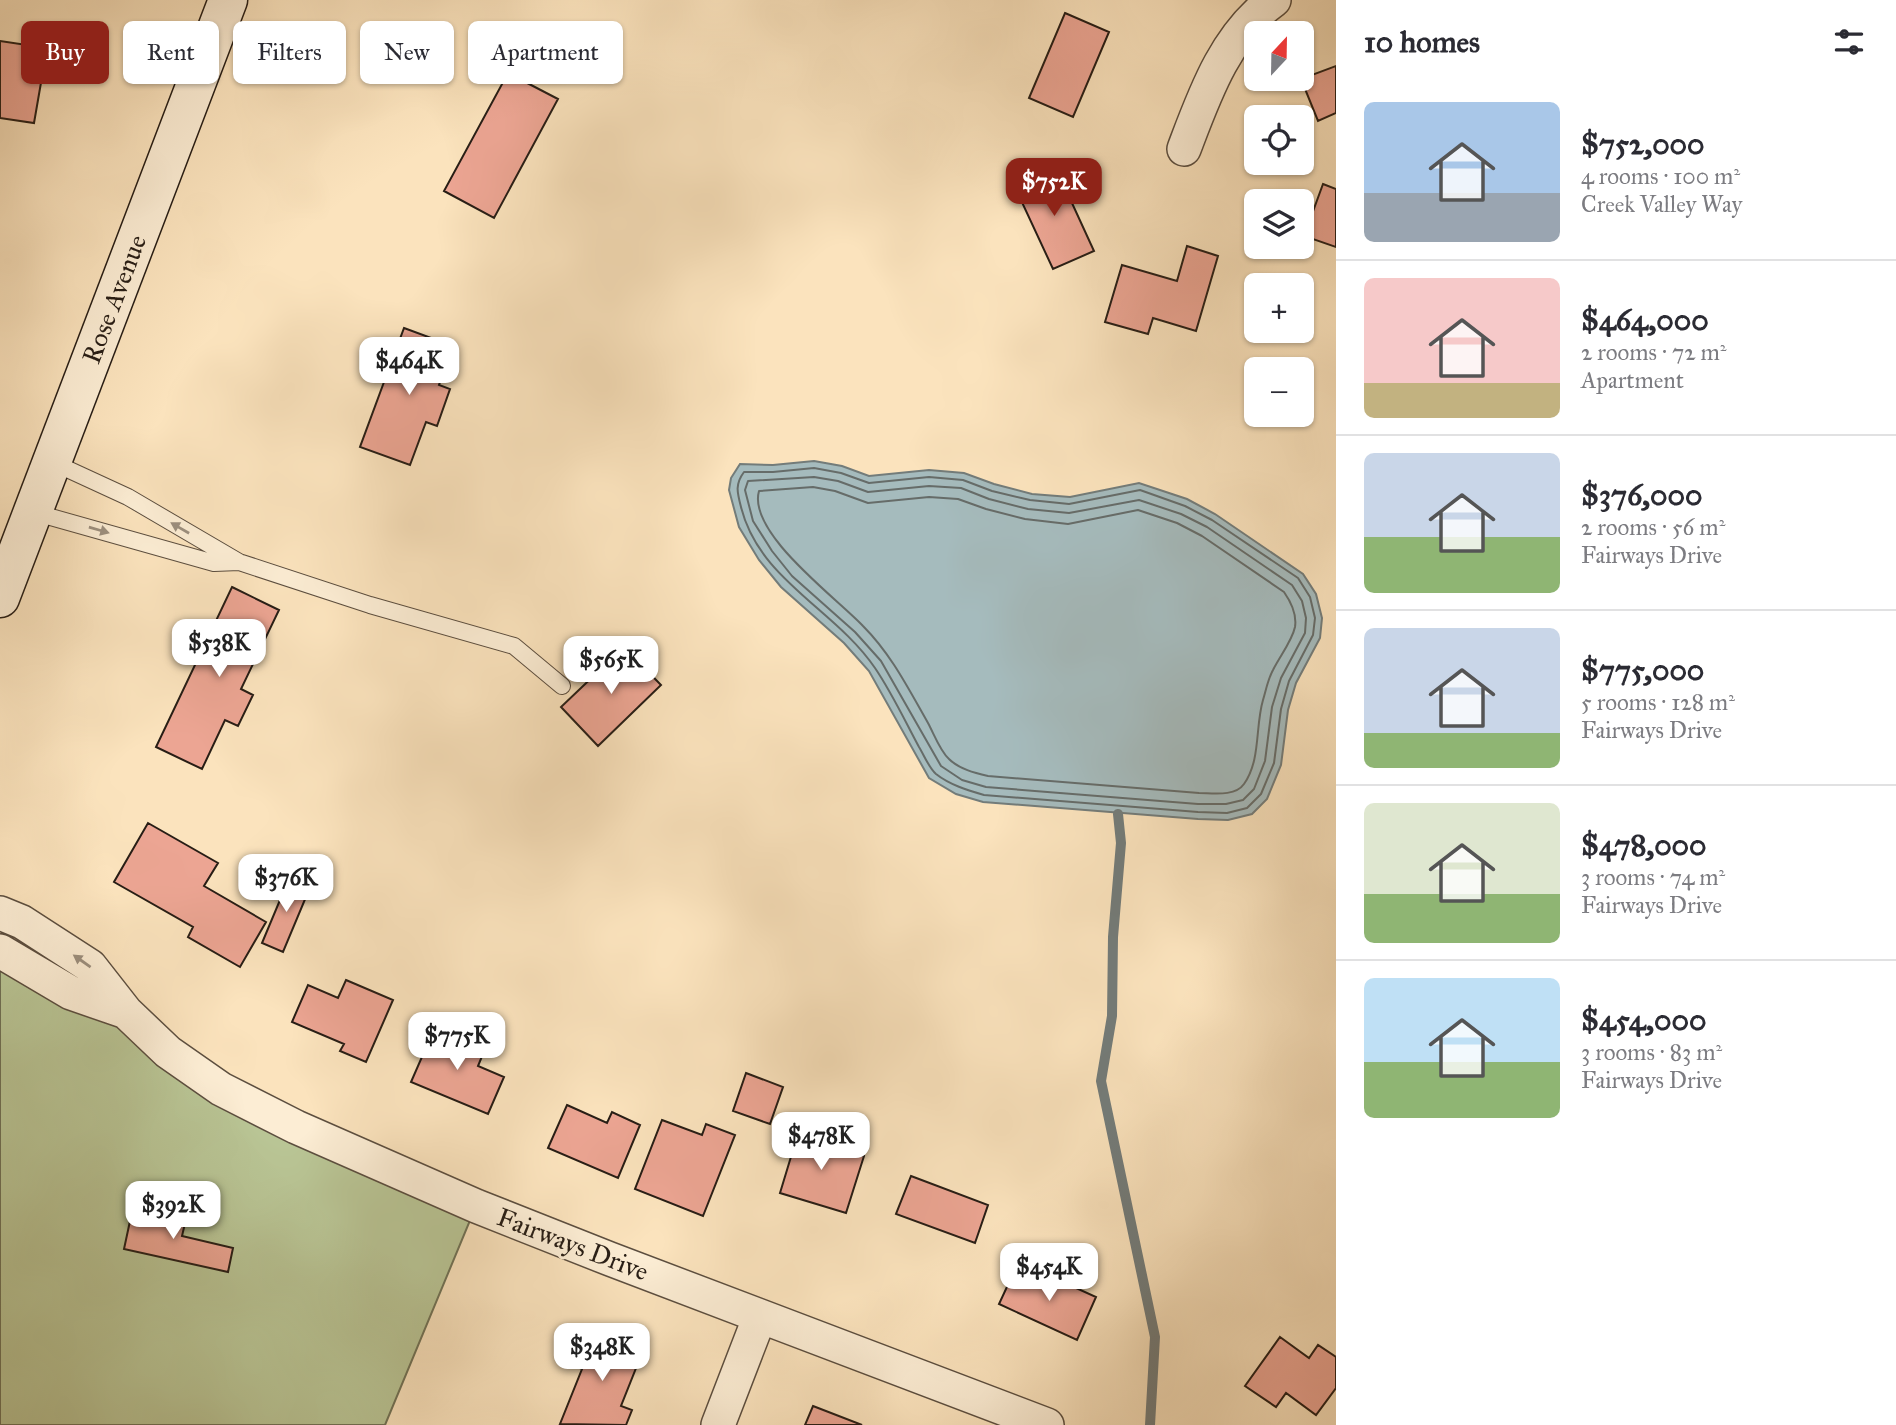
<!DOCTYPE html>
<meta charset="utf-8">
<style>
:root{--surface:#fff;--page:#f2f2f3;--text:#2b2b33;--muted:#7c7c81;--line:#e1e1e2;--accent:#8f2418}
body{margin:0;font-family:"IM FELL Great Primer",serif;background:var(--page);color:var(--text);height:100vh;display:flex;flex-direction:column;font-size:26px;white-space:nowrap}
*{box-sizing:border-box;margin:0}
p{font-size:23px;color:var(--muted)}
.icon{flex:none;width:38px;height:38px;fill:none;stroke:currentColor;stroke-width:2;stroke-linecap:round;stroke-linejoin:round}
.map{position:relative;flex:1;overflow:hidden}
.panel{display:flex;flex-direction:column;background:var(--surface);width:560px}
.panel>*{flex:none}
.banner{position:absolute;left:21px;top:21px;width:665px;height:63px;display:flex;gap:14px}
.needle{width:46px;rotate:22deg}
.buttons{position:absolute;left:1244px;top:21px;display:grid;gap:14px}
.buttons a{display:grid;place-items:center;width:70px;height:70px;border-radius:10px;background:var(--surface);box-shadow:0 2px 5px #0004;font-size:35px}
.price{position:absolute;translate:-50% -60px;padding:0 16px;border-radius:14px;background:#fff;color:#222;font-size:23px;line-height:46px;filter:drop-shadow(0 2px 4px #0008)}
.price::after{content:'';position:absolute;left:50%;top:42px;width:21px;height:16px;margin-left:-10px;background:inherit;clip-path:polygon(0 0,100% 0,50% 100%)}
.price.selected{background:var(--accent);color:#fff}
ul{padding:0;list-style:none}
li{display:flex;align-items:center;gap:21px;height:175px;padding:0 28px}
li+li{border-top:2px solid var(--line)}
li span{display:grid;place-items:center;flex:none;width:196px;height:140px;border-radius:10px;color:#555}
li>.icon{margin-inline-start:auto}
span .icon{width:84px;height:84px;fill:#fffc;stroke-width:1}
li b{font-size:30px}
h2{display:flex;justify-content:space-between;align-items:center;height:84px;padding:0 28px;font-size:30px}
.chip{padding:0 24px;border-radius:10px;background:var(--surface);box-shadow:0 2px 5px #0004;font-size:24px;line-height:63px}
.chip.selected{background:var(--accent);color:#fff}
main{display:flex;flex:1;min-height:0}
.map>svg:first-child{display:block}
.green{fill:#b9c595;stroke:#707155;stroke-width:2}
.water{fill:#a5bbbd;stroke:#737c7a;stroke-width:2}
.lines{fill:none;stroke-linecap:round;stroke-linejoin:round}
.shore{stroke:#666c69;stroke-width:2}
.stream{stroke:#737c7a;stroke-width:10}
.building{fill:#eca593;stroke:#271d15;stroke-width:2}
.lane-casing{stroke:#5c4e3f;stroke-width:18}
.street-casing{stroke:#5c4e3f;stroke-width:36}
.secondary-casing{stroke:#271d15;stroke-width:41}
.lane{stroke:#fcedd4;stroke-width:16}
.street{stroke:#fcedd4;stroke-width:33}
.secondary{stroke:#fcedd4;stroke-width:38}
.oneway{fill:#9c8f7e}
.labels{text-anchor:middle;stroke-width:6;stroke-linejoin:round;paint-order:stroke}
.street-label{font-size:26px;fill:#271d15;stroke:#fcedd4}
</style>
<main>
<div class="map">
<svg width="1336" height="1425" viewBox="0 0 1336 1425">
<rect width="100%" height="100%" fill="#fbe3bd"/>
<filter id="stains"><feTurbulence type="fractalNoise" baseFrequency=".00286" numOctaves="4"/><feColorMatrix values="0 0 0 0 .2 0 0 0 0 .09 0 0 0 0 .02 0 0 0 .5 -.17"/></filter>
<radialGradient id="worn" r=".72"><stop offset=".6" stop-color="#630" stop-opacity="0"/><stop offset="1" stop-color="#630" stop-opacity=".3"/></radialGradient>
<path class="green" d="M0,951L168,1052L476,1206L385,1425H0Z"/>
<path class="water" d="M814,461L842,466L869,476L929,470L964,473L994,484L1032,494L1070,497L1139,483L1187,499L1215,514L1303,574L1316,594L1322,618L1320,638L1296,683L1288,710L1281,765L1267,799L1252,814L1228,820L1198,819L983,802L956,794L929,778L869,671L844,643L781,587L759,560L739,527L729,490L731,478L740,464L773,465Z"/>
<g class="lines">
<path class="shore" d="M814,468L841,473L869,483L929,477L963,480L992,491L1030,500L1069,504L1140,490L1185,506L1212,520L1298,578L1310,597L1315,618L1313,635L1289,681L1281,709L1274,763L1261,794L1247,808L1227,813L1198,812L984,795C967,790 950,785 936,774C929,768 924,755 919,747C905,721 892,693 875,668C835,609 759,580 741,507C737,492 735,484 744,472H773Z
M814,477L838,481L868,492L929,486L961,488L989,499L1028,509L1069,513L1139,500L1181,514L1207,527L1292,585L1302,601L1306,618L1305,633L1281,678L1272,707L1265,761L1254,789L1243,800L1226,804H1198L986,787L962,780L941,766L881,661L855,632L792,576L772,551L753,521L745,490L748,481Z
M813,487L835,491L868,503L929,497L958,499L986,509L1025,519L1068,524L1138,510L1177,523L1202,536L1284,592C1291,602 1297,614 1295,627C1292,641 1280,656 1273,670C1268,679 1266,690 1263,700C1255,727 1261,760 1244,784C1235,797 1212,793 1199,793L988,776C975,773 959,769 949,759C940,751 934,734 928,723C908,688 891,654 863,626C838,599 747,533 759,491Z"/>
<path class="stream" d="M1118,814L1121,843L1113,937L1112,1016L1101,1081L1155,1337L1150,1425"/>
</g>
<path class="building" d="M1065,13L1109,32L1073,117L1029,98Z
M0,41L47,48L34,123L0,118Z
M1336,66V113L1318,121L1301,79Z
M508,73L558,99L494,218L444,191Z
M1055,166L1094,251L1053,269L1014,185Z
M1323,184L1336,189V247L1304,236Z
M1187,246L1218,256L1196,331L1153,318L1148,334L1105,322L1122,265L1177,281Z
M404,328L453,346L439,385L450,389L437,426L426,422L410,465L360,447Z
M232,587L279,610L241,689L253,695L238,726L225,720L202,769L156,747Z
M624,647L661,685L598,746L561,707Z
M148,823L218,863L204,886L266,922L240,967L188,937L193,927L114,882Z
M290,876L311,885L283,952L262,943Z
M346,980L393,1000L366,1062L340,1051L344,1044L292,1022L308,985L338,998Z
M435,1027L485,1049L478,1066L504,1077L488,1114L411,1082Z
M746,1073L783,1087L770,1124L733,1111Z
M567,1105L607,1123L612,1112L640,1125L618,1178L548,1148Z
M662,1120L702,1135L706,1124L735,1135L703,1216L635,1189Z
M800,1127L833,1137L830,1146L864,1156L846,1213L780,1193Z
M911,1176L988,1205L975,1243L896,1214Z
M133,1207L186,1219L182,1236L233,1248L228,1272L124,1249Z
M1032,1268L1096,1297L1077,1340L999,1304L1012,1276L1026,1282Z
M587,1331L642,1353L621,1406L632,1410L626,1425L560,1424L582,1369L573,1365Z
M1280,1337L1309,1358L1318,1345L1336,1357V1388L1316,1415L1286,1393L1276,1407L1245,1386Z
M813,1406L862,1425H805Z"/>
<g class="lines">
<g class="lane-casing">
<path id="lane" d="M52,462L128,497L239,562L370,605L514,646L562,686
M33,512L214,563L239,562"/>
</g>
<g class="street-casing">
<path id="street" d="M1184,149C1204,96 1225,35 1274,0
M0,913L22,922L90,966L126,1012L168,1052L221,1089L296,1127L476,1206L610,1259L1047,1425
M0,951L71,993L126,1012
M718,1425L760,1316"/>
</g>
<g class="secondary-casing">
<path id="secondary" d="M0,598L228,0"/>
</g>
<use href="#lane" class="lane"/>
<use href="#street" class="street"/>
<use href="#secondary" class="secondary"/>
</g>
<defs><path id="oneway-solid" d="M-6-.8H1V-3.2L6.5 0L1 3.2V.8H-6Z" transform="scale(1.75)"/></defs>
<g class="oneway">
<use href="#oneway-solid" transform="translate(180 528) rotate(-150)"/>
<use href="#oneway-solid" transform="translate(99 530) rotate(16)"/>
<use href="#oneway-solid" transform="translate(82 961) rotate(-145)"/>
</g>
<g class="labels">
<g class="street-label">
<text transform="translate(114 299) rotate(-69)" y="9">Rose Avenue</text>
<text transform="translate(573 1244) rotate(21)" y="9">Fairways Drive</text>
</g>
</g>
<rect width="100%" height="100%" filter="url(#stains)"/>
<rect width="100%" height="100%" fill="url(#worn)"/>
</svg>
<div class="buttons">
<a><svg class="needle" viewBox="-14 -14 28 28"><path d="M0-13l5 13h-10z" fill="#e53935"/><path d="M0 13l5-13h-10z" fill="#7c7c81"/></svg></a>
<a><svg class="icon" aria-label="locate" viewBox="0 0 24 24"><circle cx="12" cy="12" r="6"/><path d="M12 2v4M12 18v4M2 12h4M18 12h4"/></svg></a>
<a><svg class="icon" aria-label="layers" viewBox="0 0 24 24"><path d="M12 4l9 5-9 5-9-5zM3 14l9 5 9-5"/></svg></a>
<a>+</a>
<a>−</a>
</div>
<b class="price selected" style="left:1054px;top:218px">$752K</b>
<b class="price" style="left:409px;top:397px">$464K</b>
<b class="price" style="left:219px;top:679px">$538K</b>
<b class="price" style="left:611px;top:696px">$565K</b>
<b class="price" style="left:286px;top:914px">$376K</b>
<b class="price" style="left:457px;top:1072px">$775K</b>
<b class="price" style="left:821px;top:1172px">$478K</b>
<b class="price" style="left:173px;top:1241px">$392K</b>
<b class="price" style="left:1049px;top:1303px">$454K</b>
<b class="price" style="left:602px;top:1383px">$348K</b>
<div class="banner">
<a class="chip selected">Buy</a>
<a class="chip">Rent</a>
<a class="chip">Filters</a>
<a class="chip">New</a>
<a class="chip">Apartment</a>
</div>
</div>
<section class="panel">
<h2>10 homes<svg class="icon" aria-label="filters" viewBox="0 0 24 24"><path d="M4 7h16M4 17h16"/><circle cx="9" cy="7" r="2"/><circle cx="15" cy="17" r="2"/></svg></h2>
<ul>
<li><span style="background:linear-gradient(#a9c7e8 65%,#9aa5b1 0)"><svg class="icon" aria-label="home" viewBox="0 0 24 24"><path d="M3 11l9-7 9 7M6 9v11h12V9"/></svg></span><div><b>$752,000</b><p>4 rooms · 100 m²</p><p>Creek Valley Way</p></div></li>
<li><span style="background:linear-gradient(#f6c9c9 75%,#c2b280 0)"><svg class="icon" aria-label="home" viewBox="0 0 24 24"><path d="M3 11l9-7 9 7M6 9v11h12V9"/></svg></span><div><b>$464,000</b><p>2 rooms · 72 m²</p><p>Apartment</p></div></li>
<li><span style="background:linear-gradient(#c9d6e8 60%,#8fb573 0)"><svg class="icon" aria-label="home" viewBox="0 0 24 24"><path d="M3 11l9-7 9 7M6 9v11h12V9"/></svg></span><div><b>$376,000</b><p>2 rooms · 56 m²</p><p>Fairways Drive</p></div></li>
<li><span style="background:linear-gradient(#c9d6e8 75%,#8fb573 0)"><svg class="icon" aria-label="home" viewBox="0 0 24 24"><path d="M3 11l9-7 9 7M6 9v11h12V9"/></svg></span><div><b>$775,000</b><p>5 rooms · 128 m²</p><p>Fairways Drive</p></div></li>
<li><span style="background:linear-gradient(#dfe7d0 65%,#8fb573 0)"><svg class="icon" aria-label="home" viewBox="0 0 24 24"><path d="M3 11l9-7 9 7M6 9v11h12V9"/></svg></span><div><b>$478,000</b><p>3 rooms · 74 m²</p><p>Fairways Drive</p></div></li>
<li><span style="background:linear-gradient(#bfe0f5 60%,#8fb573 0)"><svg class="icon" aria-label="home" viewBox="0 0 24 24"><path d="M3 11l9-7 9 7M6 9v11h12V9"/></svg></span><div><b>$454,000</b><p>3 rooms · 83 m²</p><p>Fairways Drive</p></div></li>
</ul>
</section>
</main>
